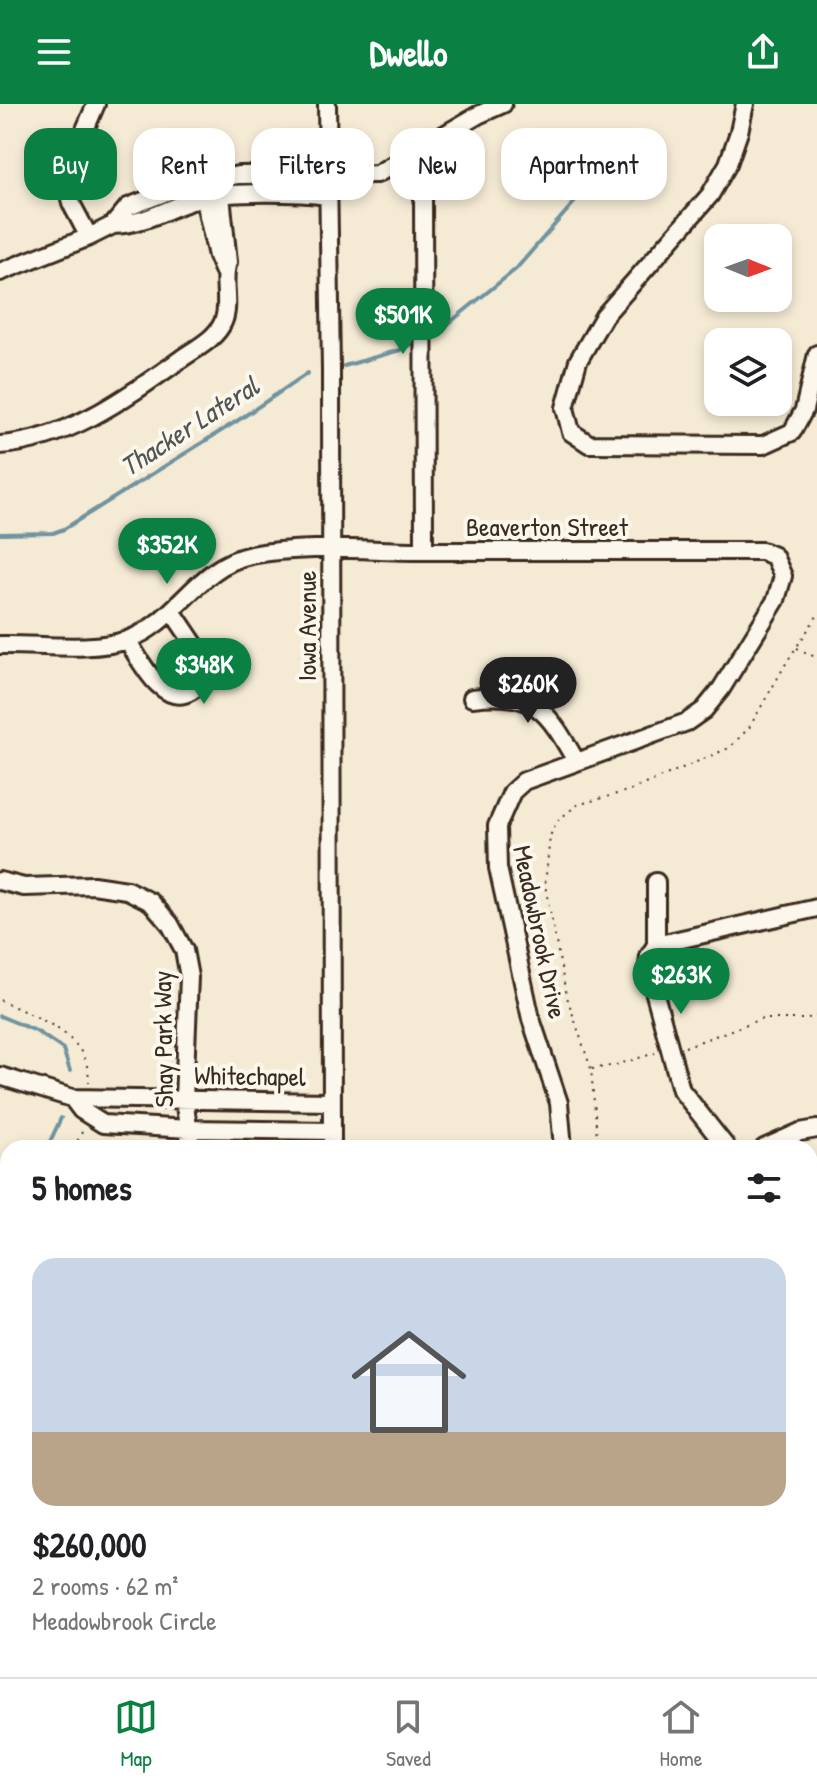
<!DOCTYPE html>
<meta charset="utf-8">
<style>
:root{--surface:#fff;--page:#f2f2f2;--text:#202124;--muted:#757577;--line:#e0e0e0;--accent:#0b8043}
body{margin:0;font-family:"Patrick Hand",sans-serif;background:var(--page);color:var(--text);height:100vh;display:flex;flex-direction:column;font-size:30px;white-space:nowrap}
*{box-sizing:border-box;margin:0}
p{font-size:26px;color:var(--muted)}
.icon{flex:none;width:44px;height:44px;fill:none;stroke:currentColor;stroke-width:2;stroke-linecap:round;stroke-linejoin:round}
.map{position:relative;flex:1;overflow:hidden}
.panel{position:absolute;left:0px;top:1036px;width:818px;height:538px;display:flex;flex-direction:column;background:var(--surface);border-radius:24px 24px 0 0;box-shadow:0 4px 12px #0003}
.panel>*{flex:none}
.hud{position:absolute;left:24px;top:24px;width:770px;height:72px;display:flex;gap:16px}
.needle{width:52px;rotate:91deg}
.fabs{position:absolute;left:704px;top:120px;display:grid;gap:16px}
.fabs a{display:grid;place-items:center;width:88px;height:88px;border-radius:16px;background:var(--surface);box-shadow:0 4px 12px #0003;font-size:40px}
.price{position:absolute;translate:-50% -68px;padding:0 18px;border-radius:28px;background:var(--accent);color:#fff;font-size:26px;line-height:52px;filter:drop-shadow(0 2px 4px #0008)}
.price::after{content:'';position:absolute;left:50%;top:48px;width:24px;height:18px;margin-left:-12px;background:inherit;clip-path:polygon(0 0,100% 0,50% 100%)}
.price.on{background:#222;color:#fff}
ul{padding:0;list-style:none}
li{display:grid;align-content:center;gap:16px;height:424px;padding:0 32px}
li+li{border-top:2px solid var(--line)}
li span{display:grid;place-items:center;height:248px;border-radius:24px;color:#555}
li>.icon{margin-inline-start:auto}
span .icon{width:144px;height:144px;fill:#fffc;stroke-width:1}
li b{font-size:34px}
h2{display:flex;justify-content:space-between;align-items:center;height:96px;padding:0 32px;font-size:34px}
.tag{padding:0 28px;border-radius:24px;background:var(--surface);box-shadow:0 4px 12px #0003;font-size:28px;line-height:72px}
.tag.on{background:var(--accent);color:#fff}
header{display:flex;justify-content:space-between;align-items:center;height:104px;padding:0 32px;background:var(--accent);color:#fff;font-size:36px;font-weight:700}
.dock{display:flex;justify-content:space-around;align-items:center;height:112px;border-top:2px solid var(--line);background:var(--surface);font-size:22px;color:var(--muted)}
.dock a{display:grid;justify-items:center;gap:4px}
.dock .on{color:var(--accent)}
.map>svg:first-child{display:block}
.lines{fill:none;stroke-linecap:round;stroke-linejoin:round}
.stream{stroke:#7093a0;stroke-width:4}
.minor-casing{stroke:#3b2a1e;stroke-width:22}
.path{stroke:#3b2a1e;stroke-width:2;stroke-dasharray:2 6;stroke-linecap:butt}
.minor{stroke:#fbf7ec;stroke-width:16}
.labels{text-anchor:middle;stroke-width:8;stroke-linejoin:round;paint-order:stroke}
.street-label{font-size:26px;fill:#3b2a1e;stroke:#fbf7ec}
.water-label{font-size:28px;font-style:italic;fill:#515654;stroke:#fbf7ec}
</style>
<header><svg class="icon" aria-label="menu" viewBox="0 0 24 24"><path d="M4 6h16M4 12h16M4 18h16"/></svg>Dwello<svg class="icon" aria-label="share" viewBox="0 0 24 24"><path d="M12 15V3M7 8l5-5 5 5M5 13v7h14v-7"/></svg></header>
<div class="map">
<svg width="817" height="1573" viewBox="0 0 817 1573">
<rect width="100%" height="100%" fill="#f5ebd5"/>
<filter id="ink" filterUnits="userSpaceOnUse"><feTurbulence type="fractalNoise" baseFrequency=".0125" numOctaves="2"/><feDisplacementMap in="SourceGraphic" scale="16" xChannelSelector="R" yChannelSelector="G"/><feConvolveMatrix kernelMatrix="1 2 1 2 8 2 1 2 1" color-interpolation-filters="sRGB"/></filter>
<g filter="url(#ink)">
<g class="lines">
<path class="stream" d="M429,231L443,224L516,165L613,54L635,34
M344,262L400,246L417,237
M0,430L53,429L64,425L237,317L308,269
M0,912L36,927L63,945L70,967
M47,1044L61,1014
M0,1079L8,1076
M0,1456L8,1453"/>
<g class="minor-casing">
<path id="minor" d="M327,0L331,266L332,1044
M745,0L739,28L728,60L710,91L604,212L578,257L565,304L571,328L589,340L763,341L792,328L804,306L817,250
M410,53L423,86L424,447
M202,85L217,152L224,168
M113,121C148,120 169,102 202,94C232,87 297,88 328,92
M89,133L71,99L65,72L96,0
M0,168L89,133L113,121L128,103L182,82L238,71L377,70L478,11L503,0
M0,341C69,336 127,293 181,255C195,245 216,235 223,218C231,200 221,177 228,158L219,73
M127,536C140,555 162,604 191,587C196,584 202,578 206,574L207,559L172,507
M0,541C38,540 92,548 127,536C177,518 197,462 251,451C306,440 371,447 427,447C539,447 651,447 762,447L774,452L783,472L776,496L721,585L704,606L687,618L524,677L512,688L497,722L498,764L531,915L559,999L563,1044
M472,594C536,587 547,606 576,657
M0,777L24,783L93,781L127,786L151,798L170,820L184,846L189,873L184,995L191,1044
M656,778V841L649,852L648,864L681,986L727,1044
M656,841L817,804
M0,972L72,994L332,998
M72,994L81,1006L103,1020L189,1025L332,1027
M764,1044L800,1028L817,1025
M0,1219L8,1225
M0,1322L8,1308
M810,1406L817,1389
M810,1453L817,1456
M0,1551L8,1549
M336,1566V1573
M224,1573V1566
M724,1573L727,1566"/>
</g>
<path class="path" d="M797,544L817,554
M0,896C37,915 89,928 89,978
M685,943L761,915H804L817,912
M592,965L616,961L655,949
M74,1044L84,1024
M598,1044L591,965L566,890L545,781L550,732L557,717L577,701L631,686L729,644L749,624L788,556L817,512
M0,1094L8,1092
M0,1112L8,1118
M810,1128L817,1118
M0,1172L8,1159
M0,1445L8,1442
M648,1566L661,1573
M627,1573L634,1566"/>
<use href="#minor" class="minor"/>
</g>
</g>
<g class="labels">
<g class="street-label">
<text x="547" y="432">Beaverton Street</text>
<text transform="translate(307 522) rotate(-90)" y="9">Iowa Avenue</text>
<text transform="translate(540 828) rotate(78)" y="9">Meadowbrook Drive</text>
<text transform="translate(163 935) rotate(-91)" y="9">Shay Park Way</text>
<text transform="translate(250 972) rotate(1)" y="9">Whitechapel</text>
</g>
<g class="water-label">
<text transform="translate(189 322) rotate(-33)" y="10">Thacker Lateral</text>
</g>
</g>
</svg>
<div class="fabs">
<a><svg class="needle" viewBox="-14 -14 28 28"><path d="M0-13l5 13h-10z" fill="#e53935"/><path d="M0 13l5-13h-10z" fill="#757577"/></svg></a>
<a><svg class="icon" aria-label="layers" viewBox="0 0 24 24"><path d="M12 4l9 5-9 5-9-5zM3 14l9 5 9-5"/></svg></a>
</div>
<b class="price" style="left:403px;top:252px">$501K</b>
<b class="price" style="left:167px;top:482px">$352K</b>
<b class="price" style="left:204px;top:602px">$348K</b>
<b class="price on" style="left:528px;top:621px">$260K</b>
<b class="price" style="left:681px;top:912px">$263K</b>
<div class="hud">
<a class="tag on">Buy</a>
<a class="tag">Rent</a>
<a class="tag">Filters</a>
<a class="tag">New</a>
<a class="tag">Apartment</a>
</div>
<section class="panel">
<h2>5 homes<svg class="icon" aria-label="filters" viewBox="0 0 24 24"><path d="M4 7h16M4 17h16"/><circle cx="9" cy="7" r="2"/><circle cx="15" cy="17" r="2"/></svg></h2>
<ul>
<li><span style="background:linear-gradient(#c9d6e8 70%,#b9a48a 0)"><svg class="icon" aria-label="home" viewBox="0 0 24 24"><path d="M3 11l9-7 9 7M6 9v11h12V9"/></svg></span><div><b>$260,000</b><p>2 rooms · 62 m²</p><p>Meadowbrook Circle</p></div></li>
</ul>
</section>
</div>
<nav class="dock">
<a class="on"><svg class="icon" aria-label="map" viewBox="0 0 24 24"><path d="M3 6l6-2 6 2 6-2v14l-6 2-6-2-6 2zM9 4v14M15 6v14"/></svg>Map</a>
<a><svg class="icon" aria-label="saved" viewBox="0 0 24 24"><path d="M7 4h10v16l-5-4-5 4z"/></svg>Saved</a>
<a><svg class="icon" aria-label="home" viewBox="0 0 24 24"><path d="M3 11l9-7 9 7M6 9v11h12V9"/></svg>Home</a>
</nav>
